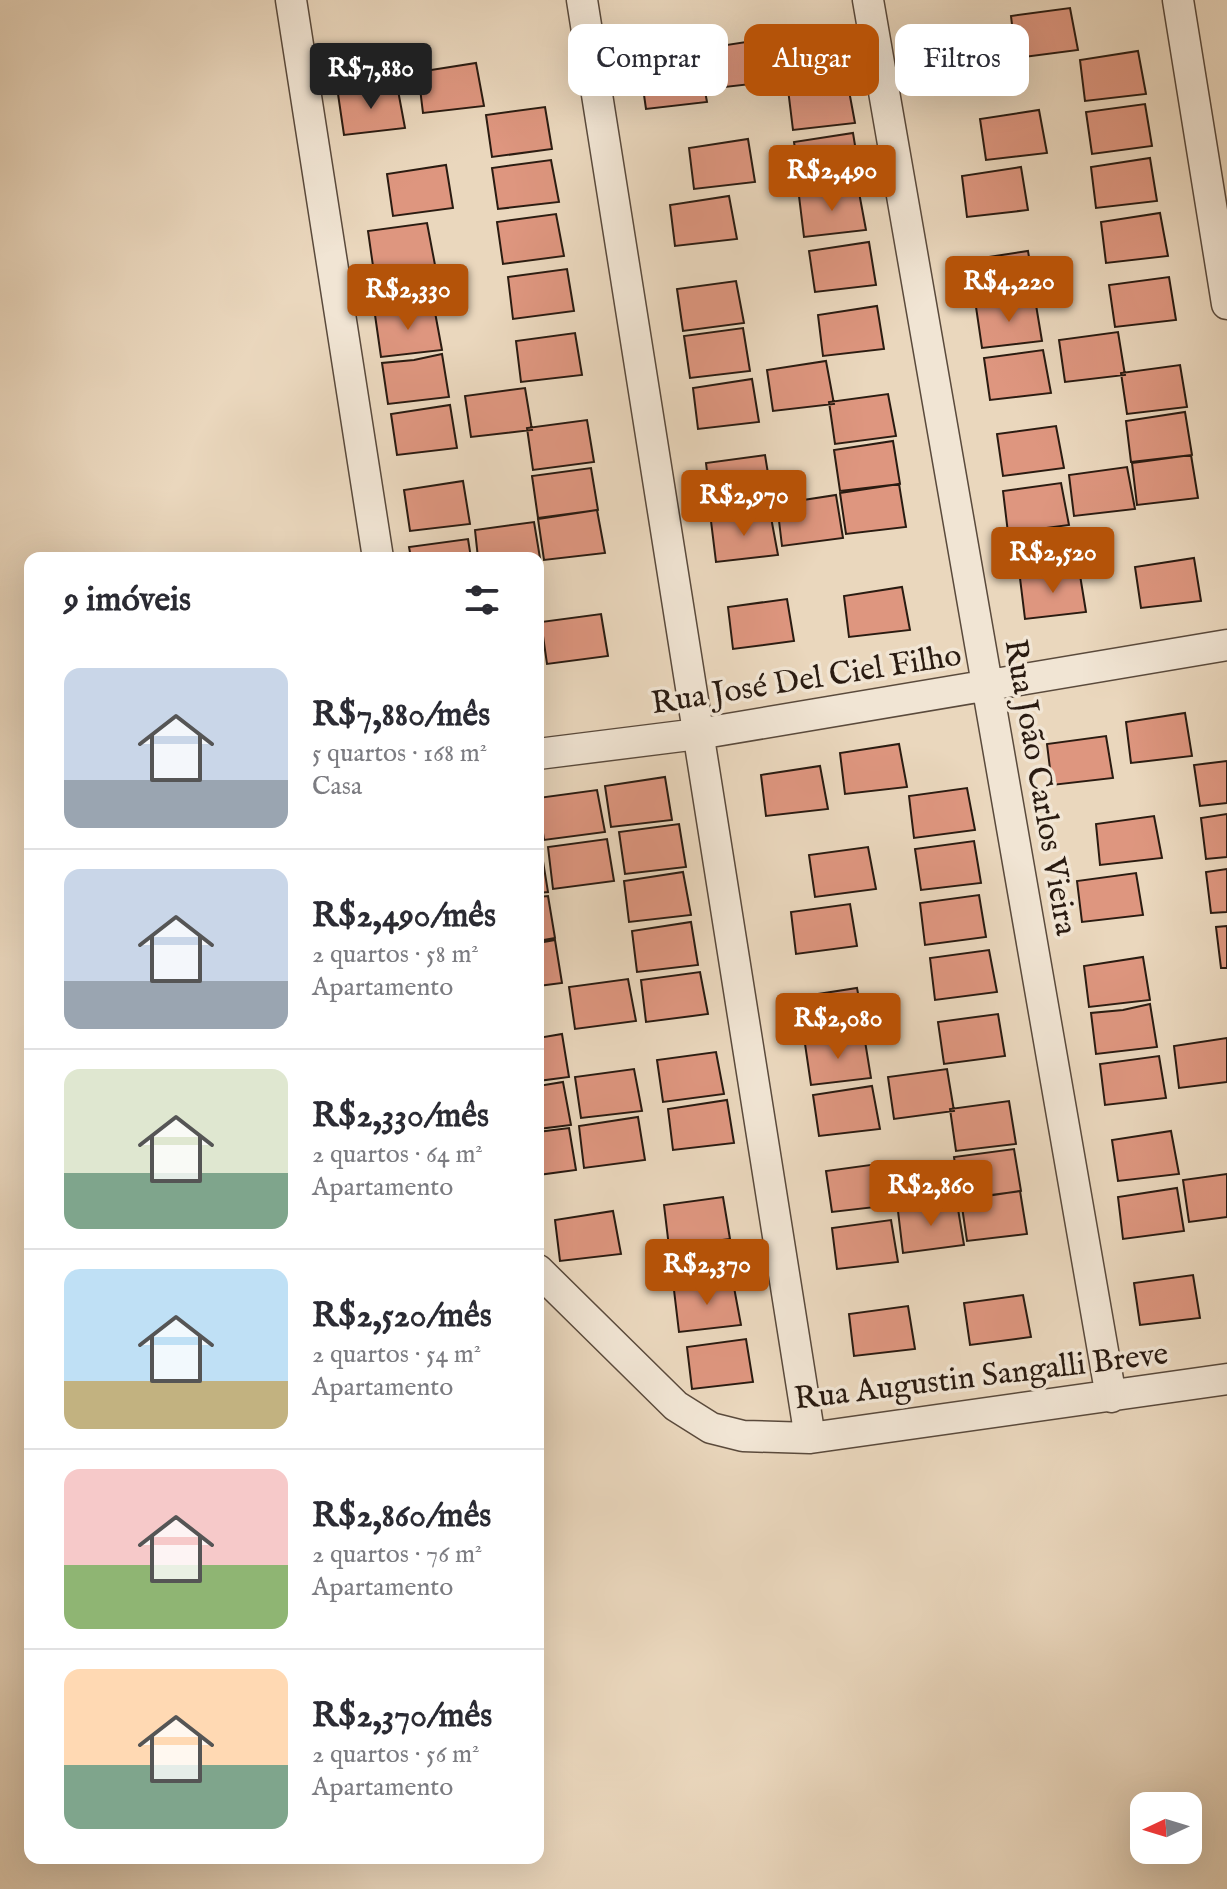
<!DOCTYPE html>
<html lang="pt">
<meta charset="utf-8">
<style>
:root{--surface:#fff;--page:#f2f2f3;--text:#2b2b33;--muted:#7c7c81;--line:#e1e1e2;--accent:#b45309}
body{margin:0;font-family:"IM FELL English",serif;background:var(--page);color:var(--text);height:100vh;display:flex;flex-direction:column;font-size:30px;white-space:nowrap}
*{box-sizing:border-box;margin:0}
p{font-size:26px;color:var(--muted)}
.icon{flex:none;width:44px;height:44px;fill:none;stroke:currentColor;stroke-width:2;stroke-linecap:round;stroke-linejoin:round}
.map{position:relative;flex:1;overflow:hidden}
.panel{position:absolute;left:24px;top:552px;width:520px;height:1312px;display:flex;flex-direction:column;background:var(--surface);border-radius:16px;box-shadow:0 8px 32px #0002}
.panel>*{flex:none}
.hud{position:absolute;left:568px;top:24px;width:538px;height:72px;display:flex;gap:16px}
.needle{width:52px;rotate:266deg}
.buttons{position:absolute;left:1130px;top:1792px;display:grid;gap:16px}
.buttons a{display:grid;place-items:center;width:72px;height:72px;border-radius:16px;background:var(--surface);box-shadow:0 8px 32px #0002;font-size:40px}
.price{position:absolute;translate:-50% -68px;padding:0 18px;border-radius:8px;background:var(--accent);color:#fff;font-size:26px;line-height:52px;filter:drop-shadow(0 2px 4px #0008)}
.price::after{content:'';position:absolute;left:50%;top:48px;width:24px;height:18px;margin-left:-12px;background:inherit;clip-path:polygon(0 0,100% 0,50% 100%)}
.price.on{background:#222;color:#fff}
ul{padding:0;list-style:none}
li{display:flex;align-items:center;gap:24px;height:200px;padding:0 40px}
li+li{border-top:2px solid var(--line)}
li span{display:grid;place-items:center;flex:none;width:224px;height:160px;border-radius:16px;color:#555}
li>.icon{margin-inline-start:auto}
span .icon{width:96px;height:96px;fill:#fffc;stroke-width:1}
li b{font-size:34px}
h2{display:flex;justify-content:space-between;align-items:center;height:96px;padding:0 40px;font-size:34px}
.chip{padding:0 28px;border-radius:16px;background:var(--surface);box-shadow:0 8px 32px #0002;font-size:28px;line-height:72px}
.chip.on{background:var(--accent);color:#fff}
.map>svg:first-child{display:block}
.building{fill:#de967f;stroke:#2a1b11;stroke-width:2}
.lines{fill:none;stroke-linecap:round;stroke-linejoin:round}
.minor-casing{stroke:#5a4a3c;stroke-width:33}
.minor{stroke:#f1e5d4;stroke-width:30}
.labels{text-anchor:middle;stroke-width:7;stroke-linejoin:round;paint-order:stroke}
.street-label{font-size:32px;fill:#2a1b11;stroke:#f1e5d4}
</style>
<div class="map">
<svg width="1227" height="1889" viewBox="0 0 1227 1889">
<rect width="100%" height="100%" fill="#ead7bd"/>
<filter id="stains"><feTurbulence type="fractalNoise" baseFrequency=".0025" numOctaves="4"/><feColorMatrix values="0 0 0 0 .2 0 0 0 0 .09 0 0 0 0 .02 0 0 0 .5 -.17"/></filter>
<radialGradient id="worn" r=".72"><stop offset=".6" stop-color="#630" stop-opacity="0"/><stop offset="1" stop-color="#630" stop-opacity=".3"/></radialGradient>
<path class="building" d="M1070,8L1078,50L1016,58L1011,16Z
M991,30L998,73L937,80L932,38Z
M778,37L786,80L725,87L720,46Z
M1138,51L1146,94L1085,101L1080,60Z
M699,59L707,102L646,109L640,67Z
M476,63L484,106L423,113L418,72Z
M847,80L855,123L793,130L788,89Z
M397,85L405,128L344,135L338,94Z
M1145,104L1152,146L1092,154L1086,112Z
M545,107L552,149L492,157L486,115Z
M1039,110L1047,153L986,160L980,119Z
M853,133L860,176L800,183L794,142Z
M748,139L755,182L694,189L689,148Z
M1150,158L1157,201L1096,208L1091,167Z
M551,160L559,202L498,209L492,168Z
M446,165L453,208L393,216L387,174Z
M1021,167L1028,210L967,217L962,176Z
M858,187L866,230L804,237L799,196Z
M729,196L737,239L675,246L670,205Z
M1160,213L1168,256L1106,263L1101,222Z
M556,214L564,256L503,264L497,222Z
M427,223L435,265L374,273L368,231Z
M869,242L876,285L815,292L809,251Z
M1028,251L1035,294L974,301L969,260Z
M567,269L574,311L513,319L508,277Z
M1169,277L1176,320L1115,327L1109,285Z
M736,281L744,323L683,331L677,289Z
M1035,299L1042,341L982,348L976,307L1008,305Z
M877,306L884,349L823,356L818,315Z
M434,307L442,350L381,357L375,315Z
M743,328L750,371L690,378L684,336Z
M1118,332L1125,375L1065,382L1059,340Z
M575,333L582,375L521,382L516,341Z
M1043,350L1051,393L990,400L984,358Z
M442,354L449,397L388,404L382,363L414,360Z
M826,361L834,404L773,411L767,370Z
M1180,365L1187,407L1127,414L1121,373Z
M752,379L759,422L698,429L693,388Z
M525,388L532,430L471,437L465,396Z
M888,394L896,436L835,444L829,402Z
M450,405L457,448L397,455L391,414Z
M1185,412L1192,455L1131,462L1126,421Z
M587,420L594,462L533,470L527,428Z
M1056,426L1064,468L1003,476L997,434Z
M893,441L900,484L840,491L834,450Z
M765,455L772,498L711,505L706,463Z
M1191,455L1198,498L1137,505L1132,463Z
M1127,467L1135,509L1074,516L1069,475Z
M591,468L598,510L538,518L532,476Z
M463,481L470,524L410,531L404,490Z
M1061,483L1069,525L1008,533L1003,491Z
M899,484L906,527L846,534L840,493Z
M836,495L843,538L782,546L777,504Z
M597,510L605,553L544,560L538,519Z
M770,512L778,555L716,562L711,521Z
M534,522L541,564L538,565V558H478L475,530Z
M468,539L471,558H411L409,547Z
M1194,558L1201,601L1141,608L1135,567Z
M1079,569L1086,612L1025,619L1020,578Z
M902,587L910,630L849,637L844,596Z
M787,599L794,641L733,649L728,607Z
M601,614L608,656L547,664L541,622Z
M1185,713L1192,756L1131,763L1126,722Z
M1106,736L1113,778L1052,785L1047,744Z
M899,744L907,787L845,794L840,753Z
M1227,761V803L1200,806L1194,765Z
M820,766L828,809L766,816L761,775Z
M665,777L672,820L611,827L605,786Z
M967,788L975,830L914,838L909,796Z
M597,790L605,832L544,840L538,798Z
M1227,814V857L1206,859L1201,818Z
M1154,816L1162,858L1100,865L1096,824Z
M679,824L686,867L625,874L619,832Z
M607,839L614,881L553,889L548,847Z
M974,841L981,883L921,890L915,849Z
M868,847L876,889L815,897L809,855Z
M541,849L548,892L538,893V850Z
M1227,869V912L1211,913L1206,872Z
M683,872L691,915L629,922L624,881Z
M1136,873L1143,915L1082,922L1077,881Z
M979,895L986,937L925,945L920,903Z
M548,896L555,938L538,941V897Z
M850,904L857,946L796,954L791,912Z
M691,922L698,965L637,972L632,931Z
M1227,926V968H1221L1216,927Z
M555,940L562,983L538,986V943Z
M989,950L997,992L935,1000L930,958Z
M1143,957L1150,1000L1089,1007L1084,966Z
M700,972L708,1014L646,1022L641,980Z
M628,979L636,1021L575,1029L569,987Z
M857,988L865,1031L803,1038L798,997Z
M1150,1004L1157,1047L1096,1054L1091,1013L1123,1010Z
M998,1014L1005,1056L944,1064L938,1022Z
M562,1034L569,1077L538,1081V1038Z
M864,1035L871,1078L811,1085L805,1044L837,1041Z
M1227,1038V1082L1179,1088L1174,1046Z
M716,1052L724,1094L663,1102L657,1060Z
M1159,1056L1166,1098L1105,1105L1100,1064Z
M634,1069L642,1111L581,1118L575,1077Z
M947,1069L954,1111L894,1119L888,1077Z
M563,1082L571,1125L538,1129V1086Z
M872,1086L880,1129L819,1136L813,1095Z
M727,1100L734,1143L673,1150L668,1109Z
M1009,1101L1016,1144L956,1151L950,1109Z
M638,1117L645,1160L584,1168L579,1126Z
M569,1128L576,1170L538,1175V1132Z
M1171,1131L1179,1174L1118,1181L1112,1140Z
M1014,1149L1021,1191L960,1199L954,1157Z
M885,1163L893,1205L832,1212L826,1171Z
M1227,1174V1217L1189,1222L1183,1180Z
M1177,1188L1184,1231L1123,1239L1118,1197Z
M1020,1191L1027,1234L967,1241L961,1200Z
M723,1197L730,1239L669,1247L664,1205Z
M957,1203L964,1245L903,1253L898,1211Z
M613,1211L621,1254L560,1261L555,1220Z
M891,1220L898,1262L837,1269L832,1228Z
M1193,1275L1200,1318L1140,1325L1134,1283Z
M733,1282L741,1325L679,1332L674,1290Z
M1023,1295L1031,1337L970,1345L964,1303Z
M908,1306L915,1349L854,1356L849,1314Z
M746,1339L753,1382L692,1389L687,1347Z"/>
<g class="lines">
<g class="minor-casing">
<path id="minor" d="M291,0L378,558
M582,0L810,1438
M868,0L1111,1397
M1178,0L1227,304
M538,754L698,734L1227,645
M538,1270L676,1406L711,1428L743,1436L810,1438L1227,1379"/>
</g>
<use href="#minor" class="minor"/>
</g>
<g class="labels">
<g class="street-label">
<text transform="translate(806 678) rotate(-9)" y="11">Rua José Del Ciel Filho</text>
<text transform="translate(1042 787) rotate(80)" y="11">Rua João Carlos Vieira</text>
<text transform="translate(981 1375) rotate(-7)" y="11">Rua Augustin Sangalli Breve</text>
</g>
</g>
<rect width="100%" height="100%" filter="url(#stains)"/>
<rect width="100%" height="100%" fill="url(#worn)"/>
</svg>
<div class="buttons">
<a><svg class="needle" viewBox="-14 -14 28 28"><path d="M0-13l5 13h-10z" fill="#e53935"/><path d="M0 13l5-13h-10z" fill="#7c7c81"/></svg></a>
</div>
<b class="price on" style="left:371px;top:111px">R$7,880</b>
<b class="price" style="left:832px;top:213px">R$2,490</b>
<b class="price" style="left:1009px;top:324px">R$4,220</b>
<b class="price" style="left:408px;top:332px">R$2,330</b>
<b class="price" style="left:744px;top:538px">R$2,970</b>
<b class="price" style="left:1053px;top:595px">R$2,520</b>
<b class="price" style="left:838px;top:1061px">R$2,080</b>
<b class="price" style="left:931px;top:1228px">R$2,860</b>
<b class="price" style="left:707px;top:1307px">R$2,370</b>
<div class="hud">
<a class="chip">Comprar</a>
<a class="chip on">Alugar</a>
<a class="chip">Filtros</a>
</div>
<section class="panel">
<h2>9 imóveis<svg class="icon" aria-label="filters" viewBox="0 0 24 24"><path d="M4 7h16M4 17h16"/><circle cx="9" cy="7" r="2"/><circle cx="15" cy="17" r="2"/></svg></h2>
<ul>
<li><span style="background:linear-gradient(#c9d6e8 70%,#9aa5b1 0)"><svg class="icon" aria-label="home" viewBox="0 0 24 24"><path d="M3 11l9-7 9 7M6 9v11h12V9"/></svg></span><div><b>R$7,880/mês</b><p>5 quartos · 168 m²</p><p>Casa</p></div></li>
<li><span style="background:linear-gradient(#c9d6e8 70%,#9aa5b1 0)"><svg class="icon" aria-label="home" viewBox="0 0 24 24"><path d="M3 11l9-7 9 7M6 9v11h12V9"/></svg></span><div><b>R$2,490/mês</b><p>2 quartos · 58 m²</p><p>Apartamento</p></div></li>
<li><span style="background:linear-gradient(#dfe7d0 65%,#7fa58c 0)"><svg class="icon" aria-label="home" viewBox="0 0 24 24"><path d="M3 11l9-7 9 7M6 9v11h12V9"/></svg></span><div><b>R$2,330/mês</b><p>2 quartos · 64 m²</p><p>Apartamento</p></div></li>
<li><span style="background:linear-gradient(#bfe0f5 70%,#c2b280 0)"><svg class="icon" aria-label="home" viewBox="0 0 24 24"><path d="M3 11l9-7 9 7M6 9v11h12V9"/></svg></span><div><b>R$2,520/mês</b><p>2 quartos · 54 m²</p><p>Apartamento</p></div></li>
<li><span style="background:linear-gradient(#f6c9c9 60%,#8fb573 0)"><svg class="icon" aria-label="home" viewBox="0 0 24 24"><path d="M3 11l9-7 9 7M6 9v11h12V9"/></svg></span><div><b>R$2,860/mês</b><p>2 quartos · 76 m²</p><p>Apartamento</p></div></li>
<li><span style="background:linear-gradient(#ffd9b3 60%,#7fa58c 0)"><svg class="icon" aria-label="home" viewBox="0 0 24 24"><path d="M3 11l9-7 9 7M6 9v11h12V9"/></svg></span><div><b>R$2,370/mês</b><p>2 quartos · 56 m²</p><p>Apartamento</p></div></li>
</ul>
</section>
</div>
